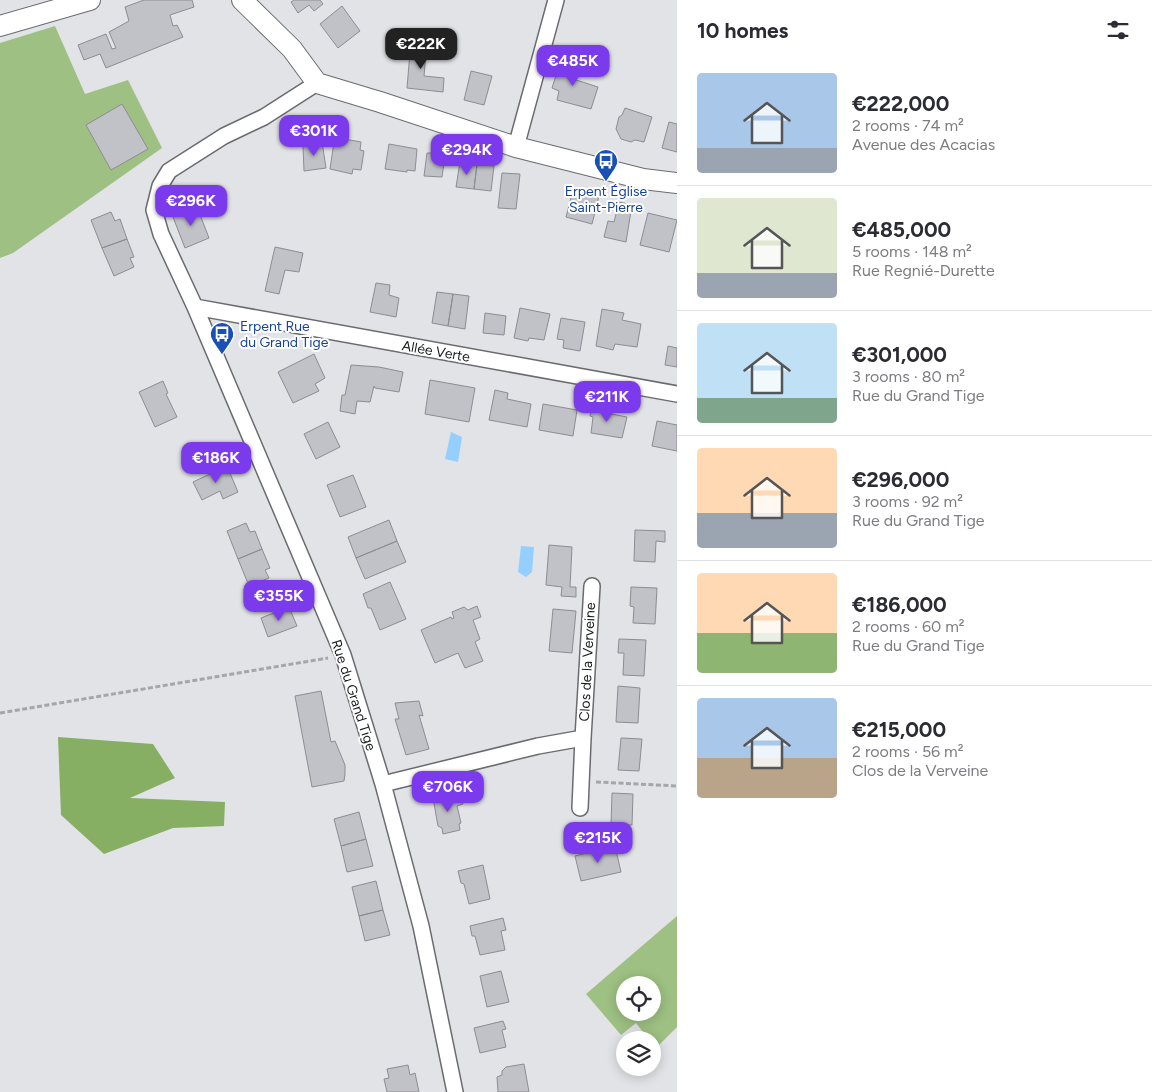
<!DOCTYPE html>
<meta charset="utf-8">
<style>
:root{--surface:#fff;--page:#f7f7f7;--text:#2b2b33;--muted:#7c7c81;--line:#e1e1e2;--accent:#7c3aed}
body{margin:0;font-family:Figtree,sans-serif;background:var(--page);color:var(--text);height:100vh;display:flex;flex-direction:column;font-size:19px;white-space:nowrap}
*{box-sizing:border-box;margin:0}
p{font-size:16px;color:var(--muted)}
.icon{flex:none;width:28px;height:28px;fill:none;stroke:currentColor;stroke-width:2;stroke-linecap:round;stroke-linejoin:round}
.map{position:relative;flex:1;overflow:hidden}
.side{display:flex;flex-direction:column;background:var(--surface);width:475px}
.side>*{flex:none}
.fabs{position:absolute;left:616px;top:976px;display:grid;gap:10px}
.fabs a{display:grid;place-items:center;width:45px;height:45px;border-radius:50%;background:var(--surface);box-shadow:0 2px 12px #0003;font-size:25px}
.price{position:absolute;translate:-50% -42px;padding:0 11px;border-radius:10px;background:var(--accent);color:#fff;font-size:16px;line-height:32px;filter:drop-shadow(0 1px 2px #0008)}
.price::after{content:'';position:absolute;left:50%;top:30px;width:15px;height:11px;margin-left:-8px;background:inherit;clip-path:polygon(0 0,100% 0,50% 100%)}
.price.on{background:#222;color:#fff}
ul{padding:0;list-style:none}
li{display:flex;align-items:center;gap:15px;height:125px;padding:0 20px}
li+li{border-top:1px solid var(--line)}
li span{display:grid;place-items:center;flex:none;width:140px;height:100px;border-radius:5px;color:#555}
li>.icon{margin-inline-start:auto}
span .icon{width:60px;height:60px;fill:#fffc;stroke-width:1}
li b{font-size:21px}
h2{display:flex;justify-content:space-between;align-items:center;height:60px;padding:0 20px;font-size:21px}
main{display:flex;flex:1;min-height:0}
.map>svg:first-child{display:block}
.green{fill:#9ec082;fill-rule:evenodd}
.forest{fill:#87af63}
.water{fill:#94cfff}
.building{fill:#c1c2c7;stroke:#8c8d92}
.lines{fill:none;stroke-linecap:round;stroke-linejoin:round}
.minor-casing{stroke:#6a6b70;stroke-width:18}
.tertiary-casing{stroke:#6a6b70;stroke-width:22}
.path{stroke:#a4a6a9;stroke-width:3;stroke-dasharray:5 2.5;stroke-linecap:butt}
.minor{stroke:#fff;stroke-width:15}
.tertiary{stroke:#fff;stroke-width:20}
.labels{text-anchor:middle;stroke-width:4;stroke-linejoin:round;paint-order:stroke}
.transit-label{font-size:14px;fill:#164399;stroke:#fff}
.street-label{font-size:14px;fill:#1a1b1d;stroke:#fff}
</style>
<main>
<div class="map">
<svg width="677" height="1092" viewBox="0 0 677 1092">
<rect width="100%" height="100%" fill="#e1e3e7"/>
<path class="green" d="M55,26L85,94L128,80L162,148L13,253L0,258V43Z
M677,916V1027L656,1048L653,1044L652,1040H649L636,1023L621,1035L586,994ZM625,985H652V1012H625Z"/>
<path class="forest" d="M58,737L153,744L175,778L130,798L225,802L224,826L173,828L104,854L61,815Z"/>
<path class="water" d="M451,432L462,437L458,462L445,459Z
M521,546L534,547L532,572L526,577L518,572Z"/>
<path class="building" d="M144,0H192L194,7L170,15L173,26L177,25L183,37L106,68L100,54L84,60L78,45L106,34L112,49L116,48L109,32L129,21L125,7Z
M294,0H320L323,4L314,11L309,5L298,13L291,2Z
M342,6L360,31L338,48L320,24Z
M411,40L427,41L424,76L444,78L443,92L407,88Z
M561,60L577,65L573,79L598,87L591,109L557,100L559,91L552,88Z
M471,71L492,76L484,105L464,100Z
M122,104L148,149L111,170L86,125Z
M625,108L652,117L644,142L635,140L631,142L621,139L616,129L619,117L622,115Z
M669,122L677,124V152L662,148Z
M344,139L361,142L360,150L364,151L361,170L353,169L352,174L330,169L334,142L335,140L343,142Z
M322,142L326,168L304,171L303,146Z
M389,144L417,149L415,171L407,170V172L385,169Z
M427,153H438V155L445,156L442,177L424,176Z
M460,162L477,164L474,189L456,187Z
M477,164L494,166L491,191L474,189Z
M502,173L520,174L516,209L498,208Z
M573,190L599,196L592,224L566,217Z
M619,202L632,205L626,242L604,237L608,221L614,222Z
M197,207L209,238L185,248L173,217Z
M111,212L115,221L120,219L127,239L102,248L91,220Z
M648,213L677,220L669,252L640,245Z
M127,239L134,257L130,258L134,267L114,276L102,248Z
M275,247L303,253L299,272L285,270L279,294L265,291Z
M376,283L390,285L389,295L399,298L396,317L370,312Z
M437,292L453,294L448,326L432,323Z
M453,294L469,296L465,329L448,326Z
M520,308L550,314L544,340L529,338L528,341L514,338Z
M602,309L624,313L622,320L641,324L637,347L615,344L613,350L596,346Z
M485,313L506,316L504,335L483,333Z
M561,318L585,322L580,351L563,348L564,340L557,339Z
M668,346L677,348V367L665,365Z
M314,354L325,378L315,384L319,391L293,403L278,372Z
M351,365L379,367L403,372L399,392L375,388L374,386L370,402L357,401L355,414L340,411L342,395H345Z
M430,380L475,388L469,422L425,414Z
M163,381L168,393L166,394L177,417L155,427L139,392Z
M495,390L508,393L507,399L531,404L527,427L489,420Z
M543,404L577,410L573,436L539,430Z
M592,406L606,408V413L627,417L622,438L591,433L593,417L590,416Z
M657,421L677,425V451L652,446Z
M328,422L340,447L316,459L304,434Z
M227,466L238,492L223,499L220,491L202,500L193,482Z
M353,475L366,507L340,517L327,485Z
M389,520L397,541L356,558L348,537Z
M246,523L250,532L255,531L262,549L238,559L227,531Z
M635,530L665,531V542L656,541L655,562L634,561Z
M397,541L406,562L365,579L356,558Z
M549,545L572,547L570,587H576V597L561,596L562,587L546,585Z
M262,549L270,568L265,570L269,578L249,586L238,559Z
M390,582L406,619L380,630L371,608H368L363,594Z
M631,587L657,588L655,624L633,623L634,607L630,606Z
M477,606L481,617L473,620L480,639L475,642L483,661L465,668L458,653L435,663L421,630L451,617L452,619L454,618L452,612L464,607L468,610Z
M289,607L297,626L268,637L261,618Z
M553,609L576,611L572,653L549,651Z
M619,639L646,640L644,676L623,675L624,653H618Z
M618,686L640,688L638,723L616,722Z
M321,691L331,742L335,741L345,765V774L344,781L312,787L295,696Z
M419,701L423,716L419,715L429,749L406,755L395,719H399L395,703Z
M621,738L642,739L639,771L618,770Z
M612,793L633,794L632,825H611Z
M461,794L463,804L457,806L461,823L459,824L460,830L443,834L442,828L438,826L433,798Z
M359,812L366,839L341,846L334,819Z
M366,839L373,866L347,872L341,846Z
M615,846L621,872L581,881L575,856Z
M483,865L490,899L469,904L464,884L461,883L458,871Z
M376,881L383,910L359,916L352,887Z
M383,910L390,935L365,941L359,916Z
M503,918L506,930L501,931L505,950L480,955L475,936H472L470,926Z
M501,971L509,1002L487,1007L480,976Z
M503,1021L506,1029L502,1030L506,1047L480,1053L474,1028Z
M524,1064L529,1092H498L497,1077L502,1075V1071L506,1067Z
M408,1065L410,1075L415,1073L419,1092H387L384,1079L389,1078L387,1069Z"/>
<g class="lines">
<g class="minor-casing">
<path id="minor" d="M317,83L264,117L224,136L169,171L160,186L154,210L161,234L195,307L343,655L383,784L421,926L455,1092
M516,147L556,0
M195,307L677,394
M383,784L538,746L583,738L592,586
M580,808L583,738"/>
</g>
<g class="tertiary-casing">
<path id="tertiary" d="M242,0L292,49L317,83L380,102L516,147L643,179L677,183
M0,26L90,0"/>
</g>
<path class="path" d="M0,713L328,658
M596,782L677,786"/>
<use href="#minor" class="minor"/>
<use href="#tertiary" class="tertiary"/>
</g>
<defs>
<g id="bus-pin" transform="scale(1.25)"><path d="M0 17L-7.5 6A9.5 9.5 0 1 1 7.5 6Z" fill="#1a4fb4" stroke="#fff"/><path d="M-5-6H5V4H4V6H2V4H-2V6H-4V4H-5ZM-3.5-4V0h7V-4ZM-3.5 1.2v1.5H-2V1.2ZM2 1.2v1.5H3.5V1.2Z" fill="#fff"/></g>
</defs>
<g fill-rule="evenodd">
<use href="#bus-pin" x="606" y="161"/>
<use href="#bus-pin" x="222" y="334"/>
</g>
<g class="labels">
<g class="transit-label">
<text x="606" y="196">Erpent Église<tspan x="606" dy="16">Saint-Pierre</tspan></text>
<text x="240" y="331" text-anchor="start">Erpent Rue<tspan x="240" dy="16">du Grand Tige</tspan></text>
</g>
<g class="street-label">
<text transform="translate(436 351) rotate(10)" y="5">Allée Verte</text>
<text transform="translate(587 662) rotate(-87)" y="5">Clos de la Verveine</text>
<text transform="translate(354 695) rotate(72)" y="5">Rue du Grand Tige</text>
</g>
</g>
</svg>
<div class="fabs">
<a><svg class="icon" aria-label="locate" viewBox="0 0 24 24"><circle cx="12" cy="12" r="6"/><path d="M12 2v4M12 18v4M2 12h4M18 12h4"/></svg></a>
<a><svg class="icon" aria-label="layers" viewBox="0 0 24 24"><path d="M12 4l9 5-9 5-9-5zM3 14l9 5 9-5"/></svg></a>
</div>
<b class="price on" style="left:421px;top:70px">€222K</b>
<b class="price" style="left:573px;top:87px">€485K</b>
<b class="price" style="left:314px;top:157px">€301K</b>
<b class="price" style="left:467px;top:176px">€294K</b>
<b class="price" style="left:191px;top:227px">€296K</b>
<b class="price" style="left:607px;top:423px">€211K</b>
<b class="price" style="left:216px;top:484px">€186K</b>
<b class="price" style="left:279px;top:622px">€355K</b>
<b class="price" style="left:448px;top:813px">€706K</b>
<b class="price" style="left:598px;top:864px">€215K</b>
</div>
<section class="side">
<h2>10 homes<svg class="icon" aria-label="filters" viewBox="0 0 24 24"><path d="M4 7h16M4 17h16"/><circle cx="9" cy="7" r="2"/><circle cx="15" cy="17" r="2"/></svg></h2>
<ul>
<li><span style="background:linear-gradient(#a9c7e8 75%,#9aa5b1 0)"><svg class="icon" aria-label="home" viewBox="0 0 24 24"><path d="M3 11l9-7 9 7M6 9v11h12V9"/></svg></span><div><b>€222,000</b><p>2 rooms · 74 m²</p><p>Avenue des Acacias</p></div></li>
<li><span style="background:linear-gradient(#dfe7d0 75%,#9aa5b1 0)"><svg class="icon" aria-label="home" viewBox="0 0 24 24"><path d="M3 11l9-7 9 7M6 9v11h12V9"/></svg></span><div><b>€485,000</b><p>5 rooms · 148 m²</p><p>Rue Regnié-Durette</p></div></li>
<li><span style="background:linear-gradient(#bfe0f5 75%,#7fa58c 0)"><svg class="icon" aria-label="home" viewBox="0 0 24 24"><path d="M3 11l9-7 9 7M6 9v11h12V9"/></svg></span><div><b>€301,000</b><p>3 rooms · 80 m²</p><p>Rue du Grand Tige</p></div></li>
<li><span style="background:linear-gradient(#ffd9b3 65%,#9aa5b1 0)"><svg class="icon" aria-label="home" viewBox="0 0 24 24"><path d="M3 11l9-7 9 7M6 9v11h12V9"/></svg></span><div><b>€296,000</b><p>3 rooms · 92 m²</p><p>Rue du Grand Tige</p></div></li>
<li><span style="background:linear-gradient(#ffd9b3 60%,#8fb573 0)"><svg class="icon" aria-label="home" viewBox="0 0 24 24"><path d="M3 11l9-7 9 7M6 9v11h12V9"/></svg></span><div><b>€186,000</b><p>2 rooms · 60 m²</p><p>Rue du Grand Tige</p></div></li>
<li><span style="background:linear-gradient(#a9c7e8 60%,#b9a48a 0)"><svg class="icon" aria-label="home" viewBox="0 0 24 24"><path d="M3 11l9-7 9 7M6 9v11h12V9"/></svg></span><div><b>€215,000</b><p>2 rooms · 56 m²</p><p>Clos de la Verveine</p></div></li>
</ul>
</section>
</main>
